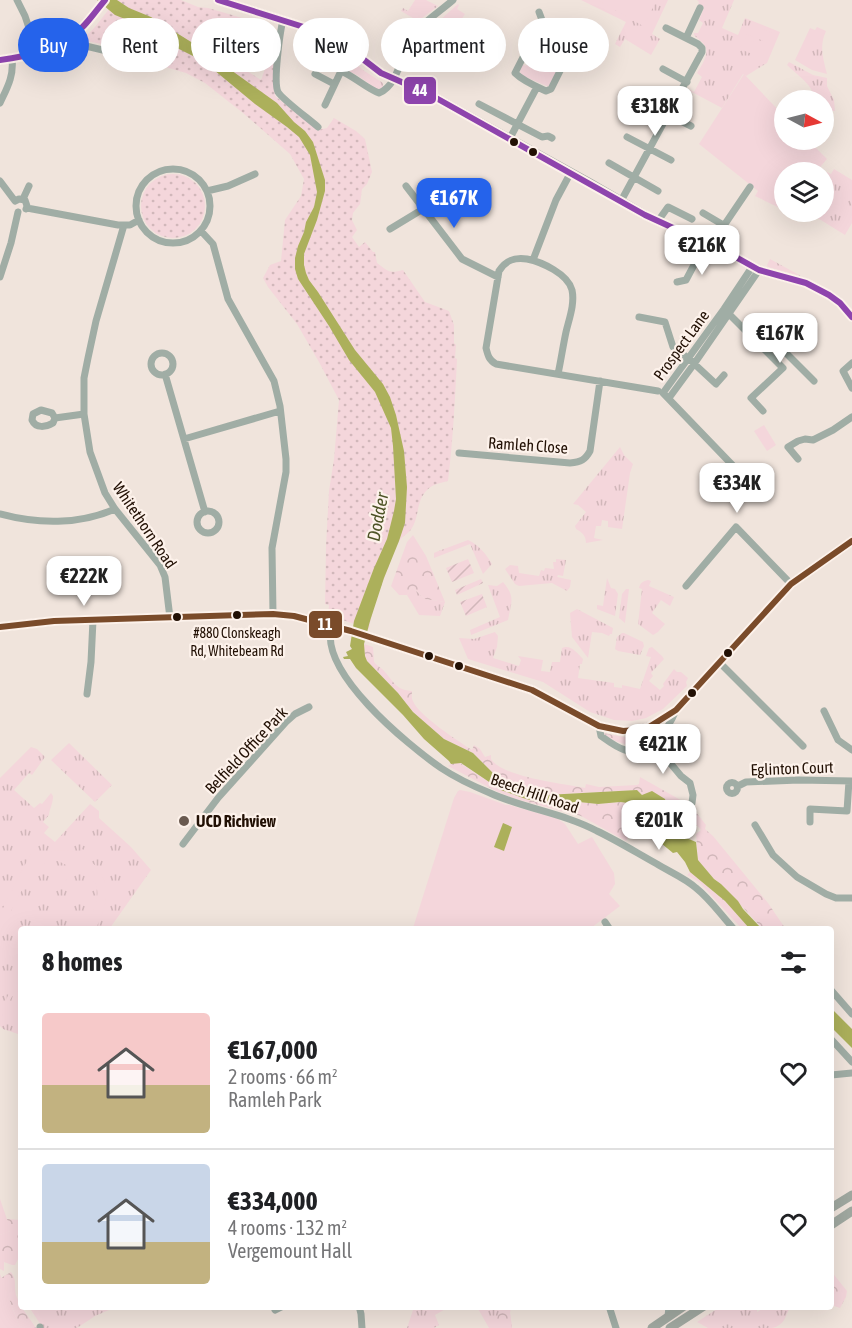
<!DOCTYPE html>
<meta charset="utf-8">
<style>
:root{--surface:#fff;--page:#f6f6f6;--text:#202124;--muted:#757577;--line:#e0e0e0;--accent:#2563eb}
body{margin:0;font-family:"Asap Condensed",sans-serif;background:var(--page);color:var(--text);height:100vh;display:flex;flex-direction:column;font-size:22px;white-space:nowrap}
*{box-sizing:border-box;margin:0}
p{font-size:20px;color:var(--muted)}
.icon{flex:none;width:33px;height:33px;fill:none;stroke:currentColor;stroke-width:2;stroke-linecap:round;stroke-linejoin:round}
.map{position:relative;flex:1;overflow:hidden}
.side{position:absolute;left:18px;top:926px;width:816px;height:384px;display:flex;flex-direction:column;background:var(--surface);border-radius:6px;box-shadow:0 6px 24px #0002}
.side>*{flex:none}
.hud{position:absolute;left:18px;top:18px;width:816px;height:54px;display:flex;gap:12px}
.needle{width:39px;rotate:97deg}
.buttons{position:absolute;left:774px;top:90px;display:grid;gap:12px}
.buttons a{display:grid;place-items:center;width:60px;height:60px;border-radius:50%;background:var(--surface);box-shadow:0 6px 24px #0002;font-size:30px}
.price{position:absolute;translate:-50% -51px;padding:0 14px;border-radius:12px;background:#fff;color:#222;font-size:20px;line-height:39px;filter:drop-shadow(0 2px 3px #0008)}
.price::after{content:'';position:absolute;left:50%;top:36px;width:18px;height:14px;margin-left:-9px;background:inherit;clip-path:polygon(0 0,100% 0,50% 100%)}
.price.on{background:var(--accent);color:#fff}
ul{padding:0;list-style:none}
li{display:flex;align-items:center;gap:18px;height:150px;padding:0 24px}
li+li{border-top:2px solid var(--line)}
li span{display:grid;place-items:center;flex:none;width:168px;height:120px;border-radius:6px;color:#555}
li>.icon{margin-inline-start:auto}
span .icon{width:72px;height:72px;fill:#fffc;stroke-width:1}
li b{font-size:26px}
h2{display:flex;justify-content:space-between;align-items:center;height:72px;padding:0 24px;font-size:26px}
.tag{padding:0 21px;border-radius:27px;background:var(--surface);box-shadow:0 6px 24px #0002;font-size:21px;line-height:54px}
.tag.on{background:var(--accent);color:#fff}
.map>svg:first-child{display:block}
.grass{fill:url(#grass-tufts)}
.forest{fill:url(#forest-crowns)}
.park{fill:url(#park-dots)}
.garden{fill:url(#garden-furrows)}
.pitch{fill:#f4d6db}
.water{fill:#acb05b}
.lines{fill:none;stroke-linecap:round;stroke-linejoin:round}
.minor{stroke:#a0ada5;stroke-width:7}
.major{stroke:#a0a8a0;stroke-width:9}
.bus-1-casing{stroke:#fdf2eb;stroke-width:10}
.bus-2-casing{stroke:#fdf2eb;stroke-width:10}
.bus-1{stroke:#7a4b2a;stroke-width:6}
.bus-2{stroke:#8e44ad;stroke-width:6}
.bus-dot{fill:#221004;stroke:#fdf2eb;stroke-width:2}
.poi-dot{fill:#6a5a50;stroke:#fdf2eb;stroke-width:2}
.labels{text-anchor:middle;stroke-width:4.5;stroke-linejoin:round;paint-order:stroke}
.bus-label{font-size:14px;fill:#221004;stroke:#fdf2eb}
.street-label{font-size:16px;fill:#221004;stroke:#fdf2eb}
.poi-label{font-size:16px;font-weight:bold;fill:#221004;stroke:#fdf2eb;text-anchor:start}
.water-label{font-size:18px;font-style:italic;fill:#4d5326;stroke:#fdf2eb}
.line-badge{stroke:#fdf2eb;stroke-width:2}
.badge-label{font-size:16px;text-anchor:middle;font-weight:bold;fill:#fff}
</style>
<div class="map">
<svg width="852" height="1328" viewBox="0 0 852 1328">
<defs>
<pattern id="grass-tufts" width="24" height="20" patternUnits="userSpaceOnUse" patternTransform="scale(1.5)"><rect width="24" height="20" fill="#f4d6db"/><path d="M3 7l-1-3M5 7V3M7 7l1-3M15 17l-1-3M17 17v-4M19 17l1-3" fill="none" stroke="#d1b7ba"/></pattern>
<pattern id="forest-crowns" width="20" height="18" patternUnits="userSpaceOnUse" patternTransform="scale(1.5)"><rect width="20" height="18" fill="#f4d6db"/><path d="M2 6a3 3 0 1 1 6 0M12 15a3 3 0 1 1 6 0" fill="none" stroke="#d1b7ba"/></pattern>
<pattern id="park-dots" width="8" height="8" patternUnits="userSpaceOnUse" patternTransform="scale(1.5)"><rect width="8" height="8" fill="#f4d6db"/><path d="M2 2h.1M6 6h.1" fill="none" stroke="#d1b7ba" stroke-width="1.8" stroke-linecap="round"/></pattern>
<pattern id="garden-furrows" width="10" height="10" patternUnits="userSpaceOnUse" patternTransform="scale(1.5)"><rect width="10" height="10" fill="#f4d6db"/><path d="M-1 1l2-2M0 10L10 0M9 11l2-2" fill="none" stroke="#d1b7ba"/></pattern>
</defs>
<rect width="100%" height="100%" fill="#f0e4dc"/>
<path class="grass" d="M415,0H426L438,6L418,21L401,11L403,8L408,11Z
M581,0H668L652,34L660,39L651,55L625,39L620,47L615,44L626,22Z
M697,0H734L722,28L738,35L745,18L780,32L767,63L746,76L743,74L722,108L690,91V90L694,92L702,77L697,73C701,66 710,54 705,46C703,42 697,38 694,35V33H698L703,23L699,20L704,8L698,5L699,2Z
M458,4L459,5L457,9L465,14L459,23L461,25L445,54L415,46L422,36Z
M548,25L573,38L572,45L567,43L561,55L565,58L549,86H547L523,76C519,73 520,69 522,64L526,66L533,54L529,51L533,43L538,45L544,32L540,29L543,26Z
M817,27L826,31C819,46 823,58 827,74L812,70L795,60L810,28L815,30Z
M323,38L329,40L363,70L383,83V87L378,90L357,75L338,67L341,61L321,48Z
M789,62L813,75L827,78V86L834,100L835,111H830V118L833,119L830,126L824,133V100H814C815,86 797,75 787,65Z
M834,169L852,180V223L845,235L808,212H824V177L827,172L831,174Z
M770,259L801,276L768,267L767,265Z
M620,447L624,455L633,464L630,473L622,529L608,527V521L602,520L601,526H596L594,538L603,540L586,543C586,536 582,532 576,529L575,526L586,512L578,505L573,504Z
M468,540C479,545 486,554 492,564L483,574L470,544L434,558V553L436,552Z
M556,559L566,560L563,576L558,575L557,577L571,580L570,587L567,591L552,583L519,586L515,584L505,569L510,565L518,566L519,573L539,576L541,570L544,571L545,568L554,569L553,562H556Z
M607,578L611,588L615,589L618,594L615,616L597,609V605L603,606Z
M648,580L651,581L649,586L674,597L670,606L661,600L652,613L665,624L658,632L653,635L638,624L642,589L639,588C640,583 643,581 648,580Z
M503,582C516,597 511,603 508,620L471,635L470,630L500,617L488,585L497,586Z
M412,587L425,599L445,602L440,616L419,615L407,595Z
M626,589H629L625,623L619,618L622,594Z
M577,609L613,628L612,634H610L609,636L602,633L592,632L588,658L572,637L570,613Z
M495,632L498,636L497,647L493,658L519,666L521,660L518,656L543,660L541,671L550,672L552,662H560L562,648C571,644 577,653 583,659L582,664H580L578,678L614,683V687L622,688V685L640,689L651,657L646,656L649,648L652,647L662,656L664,659L651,673L653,676L649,681L660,690L664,686L663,684L674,669L677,672H681L688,678L686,682L687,686L663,709L646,718L632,721L614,720L590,712L543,682L468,659L459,638L474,639Z
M622,633H624L643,642L644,646L640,655L618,651L615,649L617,637Z
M69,743L112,785L95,802L51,760Z
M31,747L37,749L45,757L32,775L29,773L14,790L34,808L40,803L42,804L51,793L53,796C53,804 49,810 49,815L43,822L49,827L44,833L55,842L90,804L99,811V818L131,847L151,870L110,928H21V1035L3,1029L0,1026V778Z
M29,1307H116L95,1316L77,1328H43Z
M414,1307V1306L449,1307L435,1315L439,1325L434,1328H407Z
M477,1307H511L510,1313L512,1328H489Z
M720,1307H757V1312L765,1307H790C785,1317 785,1325 772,1328H708L697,1322Z"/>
<path class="forest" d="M413,535L426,556L445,602L425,599L412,587L407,595H399L391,586L407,542Z
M364,644L373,647L374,662C377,666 382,668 385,672C394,682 396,690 412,691C412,694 411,698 413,701C418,715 458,741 472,750L474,745L480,749L485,757L491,755V759C502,777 564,784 585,788L586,784L599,787L637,785L639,784L640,777L684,802L683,804L695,811L706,825L705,829L713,836L768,903L785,928H762L721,884L714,879L698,860L696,834L701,830C696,823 689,818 681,816L677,810L642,795L637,790L546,795L513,784L496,776L473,753L444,739L413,712L398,693L367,661L365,656Z
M658,729L661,732C656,736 651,741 644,743C630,748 613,742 603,733L623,737H639Z
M453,763H460L501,790L565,805L579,802L598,804L620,802L638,804L652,808L663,816V823L659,827C657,815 651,813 640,815L626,841L581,816L516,799L498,792L448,766Z
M690,872L725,901L749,928H741L699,882L687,875Z
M7,1219L21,1220V1253L15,1265H12L4,1262V1271L0,1269V1235L10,1231Z
M831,1271L847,1291L846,1297L840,1308L831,1305Z
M11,1272C17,1279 14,1287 16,1295C20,1307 29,1317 36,1328H20L1,1278Z
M508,1309L510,1313L512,1328H494L498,1315L502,1310Z"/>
<path class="park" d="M116,0H181L198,7L208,8L256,22L255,40L244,69L261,80L273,47H275L277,33L274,82L275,96L318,130L327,128L334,118L356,131L365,139L372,172L367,184L362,189L360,204L353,213L352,220L357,230L352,237L359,247L365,242L373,252H375L377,263C388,271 389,274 403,270L425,302L449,311L454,325V343L456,345L455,358L457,359C455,400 453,440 448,481C440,483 433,484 427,490C417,500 419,513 414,524C410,534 404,534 399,541C395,547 392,556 390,563C382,584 372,607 369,629L328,615L329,605L325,604L326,546L329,491L334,459L339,400L319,362L297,324L268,287L263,278L270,265L281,261L285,220L301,196L304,179L290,154L243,113L205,83L186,73L138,59L108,48L106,45L82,40L95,27Z
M141 206a32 32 0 1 1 64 0a32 32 0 1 1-64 0Z"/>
<path class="garden" d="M468,559L474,573L452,582L446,568Z
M481,579L483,583L457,595L455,590Z
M482,594L487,607L466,616L460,602Z"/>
<path class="pitch" d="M597,0H657L643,26Z
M750,24L772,33L768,43L746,34Z
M744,38L766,47L762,58L740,49Z
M744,74L784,116V140H808L827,159L816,172H784V210L755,196L758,191L699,144Z
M764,425L776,445L767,451L754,431Z
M460,790L470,792L506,805H509L558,819L565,824L578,844L592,837L614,873L615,884L609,894L620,906L591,928H413L454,798L458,791Z
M33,849L42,854C55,849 67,849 80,854L82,849L86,851L84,856C113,876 110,900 96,928H85C92,915 106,890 90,877C86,874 81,873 76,870L69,884L65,882L67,879L65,878L67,874H69L72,868C65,865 58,859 50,861C29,865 9,917 0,935V914Z
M0,981L12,987L15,982L18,984L16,989L21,992V993L15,991L8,1004L21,1007V1017L4,1013L1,1017L0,1016V999L5,1002L11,989L0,983Z
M0,1199L11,1231L0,1235Z
M0,1274L20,1328H0Z"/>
<path class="water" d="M97,0H117L129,8L151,17L196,45L277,103L294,122L305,131L313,142L325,180V191L317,220L304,254V265L306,273L309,280L318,292L355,350L383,384L390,397L396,415L404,451L407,487L405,523L399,541L384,578L370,621L364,644L365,656L367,661L398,693L413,712L444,739L473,753L496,776L513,784L546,795L637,790L642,795L652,791L665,799L667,806L671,808L674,806L681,816L686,817L697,826L671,819L668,823L669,828L684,837L696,842L698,860L714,879L721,884L738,901L743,909L761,928H749L725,901L690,872L685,862L677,852L673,853L656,839L660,832L659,827L663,823V816L652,808L638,804L620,802L598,804L579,802L565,805H552L526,799L501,790L461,763L451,764L449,761L424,739L403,715L356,668L350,659H344L343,657L348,656L346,652L352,649L350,646L354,621L374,568L387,539L394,511L396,499L393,446L391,428L375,392L349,360L329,326L298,279L295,269V258L298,246L304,232L306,222L314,207L317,192L310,155L299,137L287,127L255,104L214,70L197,58L157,38L150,31L137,24L115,15Z
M503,823L512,827L504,851L494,847Z
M831,1008L852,1029V1048L831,1027Z"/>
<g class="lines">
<path class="minor" d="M17,0L25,16L37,52
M539,12L542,20L577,37L590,39L602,45
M283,20C280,32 273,82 278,92C283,100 309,119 318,127
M542,20L515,73C523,81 535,86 546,91L551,89L577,37
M686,38L700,8
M65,41L111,52
M663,69L687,82
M315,74L334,84
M0,103C7,88 14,76 12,59
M645,103L691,126
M479,104L542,137L548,136L552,138
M325,105L341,71C355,77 366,88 379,93C396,86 400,62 407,46C416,26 437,14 453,0
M627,137L671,160
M510,138L537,87
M609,163L658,191
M136 206a37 37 0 1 1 74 0a37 37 0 1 1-74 0Z
M0,181L15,201
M406,186L462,259L498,277
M207,191L228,186L255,174
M23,199L29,186
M15,201L19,199L25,200L27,206L26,209
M621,201L702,52V48L698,44L666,28
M27,208L118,225H130L139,220
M703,213L725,226
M658,221L668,207L692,219
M124,225L96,321L88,358L84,378V414L90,452L105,493L115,509L160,565L165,577L170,618
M390,229L423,209
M201,231L213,244L228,299L274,381L280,406L286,459V472L272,548L273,614
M533,260L556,200L571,172
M0,277L11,243L18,212
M677,282L686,280L694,265L706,252L750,187
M726,311L783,368L751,398L763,411
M639,317L665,322L673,347L688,358L716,384L724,375
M746,331L755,322L814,381
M151 364a11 11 0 1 1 22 0a11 11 0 1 1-22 0Z
M852,363L843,371L852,388
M165,374L205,512
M558,374C561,360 563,346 566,332C569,319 575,304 572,290C568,274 542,262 527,259C515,257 506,260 499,271L486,348C488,356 489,360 496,364L658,391
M669,398L694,364L759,270
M55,418L52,413L41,410L33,414L32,420C36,429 46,427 53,423L55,418L84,414
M184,439L280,411
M459,453L570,463C581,462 585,460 590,451L600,381
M798,459L788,447L798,441L805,439L813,440L833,430L852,417
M740,473L663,393L724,309L752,267
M197 522a11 11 0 1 1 22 0a11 11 0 1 1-22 0Z
M0,514C37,524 79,525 115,509
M686,586L736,527L791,584
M332,626C317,671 408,745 441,768C456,778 473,786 490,793C525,809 563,813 597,831C618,841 637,853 657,864C670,872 685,878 696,888C710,899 721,915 733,928
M720,663L803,746
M87,694L91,662L93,620
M824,711L838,740L852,750
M599,726L601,736C608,741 617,748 625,750C650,756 668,730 676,710
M652,745L655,752L671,764L681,776L690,783L693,795L692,803
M726.5 788a5.5 5.5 0 1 1 11 0a5.5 5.5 0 1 1-11 0Z
M738,786L746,782L799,780L852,781
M810,822V809L847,811L849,781
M755,825L773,855L797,877L826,894L836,898H852
M183,844L218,798L286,722L295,714L309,707
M605,922L609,928
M831,990L852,1014
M831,1039L852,1062
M831,1075L852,1073
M359,1306L361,1314L362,1328
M609,1306L616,1328
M275,1310L283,1306
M668,1317L669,1306
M40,1327V1328"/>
<path class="major" d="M218,0L326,34L342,43L381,73L429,94L465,114L590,183L645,215L732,255L759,270L806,283L829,295L840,303L852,317
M0,60C18,58 54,49 69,39C83,29 94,13 105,0
M0,627L54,621L273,614L294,616L351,631L532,690L599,726L623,731L636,730L649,727L676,710L791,584L852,541
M831,1208L852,1195
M831,1225L852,1211
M652,1328L684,1306
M670,1328L704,1306"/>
<g class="bus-1-casing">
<path id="bus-1" d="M0,627L54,621L273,614L294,616L351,631L532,690L599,726L623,731L636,730L649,727L676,710L791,584L852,541"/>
</g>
<g class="bus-2-casing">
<path id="bus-2" d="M218,0L326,34L342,43L381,73L429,94L645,215L732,255L759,270L806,283L829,295L840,303L852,317
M0,60C23,57 50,52 69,39C84,29 94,13 105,0"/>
</g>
<use href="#bus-1" class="bus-1"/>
<use href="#bus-2" class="bus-2"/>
</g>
<g class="bus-dot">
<circle cx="514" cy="142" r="5"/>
<circle cx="533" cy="152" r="5"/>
<circle cx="237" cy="615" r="5"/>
<circle cx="177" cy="617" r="5"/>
<circle cx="728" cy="653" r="5"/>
<circle cx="429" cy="656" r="5"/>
<circle cx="459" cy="666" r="5"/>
<circle cx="692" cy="693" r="5"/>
</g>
<circle class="poi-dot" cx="184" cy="821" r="6"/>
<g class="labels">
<g class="bus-label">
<text x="237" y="638">#880 Clonskeagh<tspan x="237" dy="18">Rd, Whitebeam Rd</tspan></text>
</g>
<g class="street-label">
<text transform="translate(681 345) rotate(-54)" y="6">Prospect Lane</text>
<text transform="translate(528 445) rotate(4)" y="6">Ramleh Close</text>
<text transform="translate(145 525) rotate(56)" y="6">Whitethorn Road</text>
<text transform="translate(246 750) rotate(-47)" y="6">Belfield Office Park</text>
<text transform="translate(792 768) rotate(-2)" y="6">Eglinton Court</text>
<text transform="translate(535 793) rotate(19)" y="6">Beech Hill Road</text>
</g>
<g class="poi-label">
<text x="196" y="827">UCD Richview</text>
</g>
<g class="water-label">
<text transform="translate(378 517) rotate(-79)" y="6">Dodder</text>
</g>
</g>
<g class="line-badge">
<rect x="403" y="76" width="34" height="29" rx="6" fill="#8e44ad"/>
<rect x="308" y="610" width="35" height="29" rx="6" fill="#7a4b2a"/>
</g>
<g class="badge-label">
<text x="420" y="96">44</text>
<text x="325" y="630">11</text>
</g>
</svg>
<div class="buttons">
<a><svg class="needle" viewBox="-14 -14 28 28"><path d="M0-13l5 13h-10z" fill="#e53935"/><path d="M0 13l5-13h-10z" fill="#757577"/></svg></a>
<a><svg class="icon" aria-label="layers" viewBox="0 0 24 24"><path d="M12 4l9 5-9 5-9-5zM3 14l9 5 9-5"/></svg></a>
</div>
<b class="price" style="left:655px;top:137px">€318K</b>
<b class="price on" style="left:454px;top:229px">€167K</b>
<b class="price" style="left:702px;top:276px">€216K</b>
<b class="price" style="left:780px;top:364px">€167K</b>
<b class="price" style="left:737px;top:514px">€334K</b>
<b class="price" style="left:84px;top:607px">€222K</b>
<b class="price" style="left:663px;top:775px">€421K</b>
<b class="price" style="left:659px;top:851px">€201K</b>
<div class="hud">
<a class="tag on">Buy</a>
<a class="tag">Rent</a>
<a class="tag">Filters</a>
<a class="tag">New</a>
<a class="tag">Apartment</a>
<a class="tag">House</a>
</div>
<section class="side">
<h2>8 homes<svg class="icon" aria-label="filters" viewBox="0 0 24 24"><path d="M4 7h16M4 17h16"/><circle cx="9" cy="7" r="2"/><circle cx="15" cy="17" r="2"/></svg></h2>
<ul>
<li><span style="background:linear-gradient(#f6c9c9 60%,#c2b280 0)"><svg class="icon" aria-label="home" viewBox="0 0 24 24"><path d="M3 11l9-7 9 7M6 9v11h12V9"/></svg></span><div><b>€167,000</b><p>2 rooms · 66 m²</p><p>Ramleh Park</p></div><svg class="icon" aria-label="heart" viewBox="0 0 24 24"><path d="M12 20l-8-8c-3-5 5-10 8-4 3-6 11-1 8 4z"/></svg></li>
<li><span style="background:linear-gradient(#c9d6e8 65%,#c2b280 0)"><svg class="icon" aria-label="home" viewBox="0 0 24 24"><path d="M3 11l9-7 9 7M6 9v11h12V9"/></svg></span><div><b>€334,000</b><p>4 rooms · 132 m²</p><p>Vergemount Hall</p></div><svg class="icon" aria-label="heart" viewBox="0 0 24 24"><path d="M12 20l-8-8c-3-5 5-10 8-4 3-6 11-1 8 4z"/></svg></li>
</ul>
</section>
</div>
